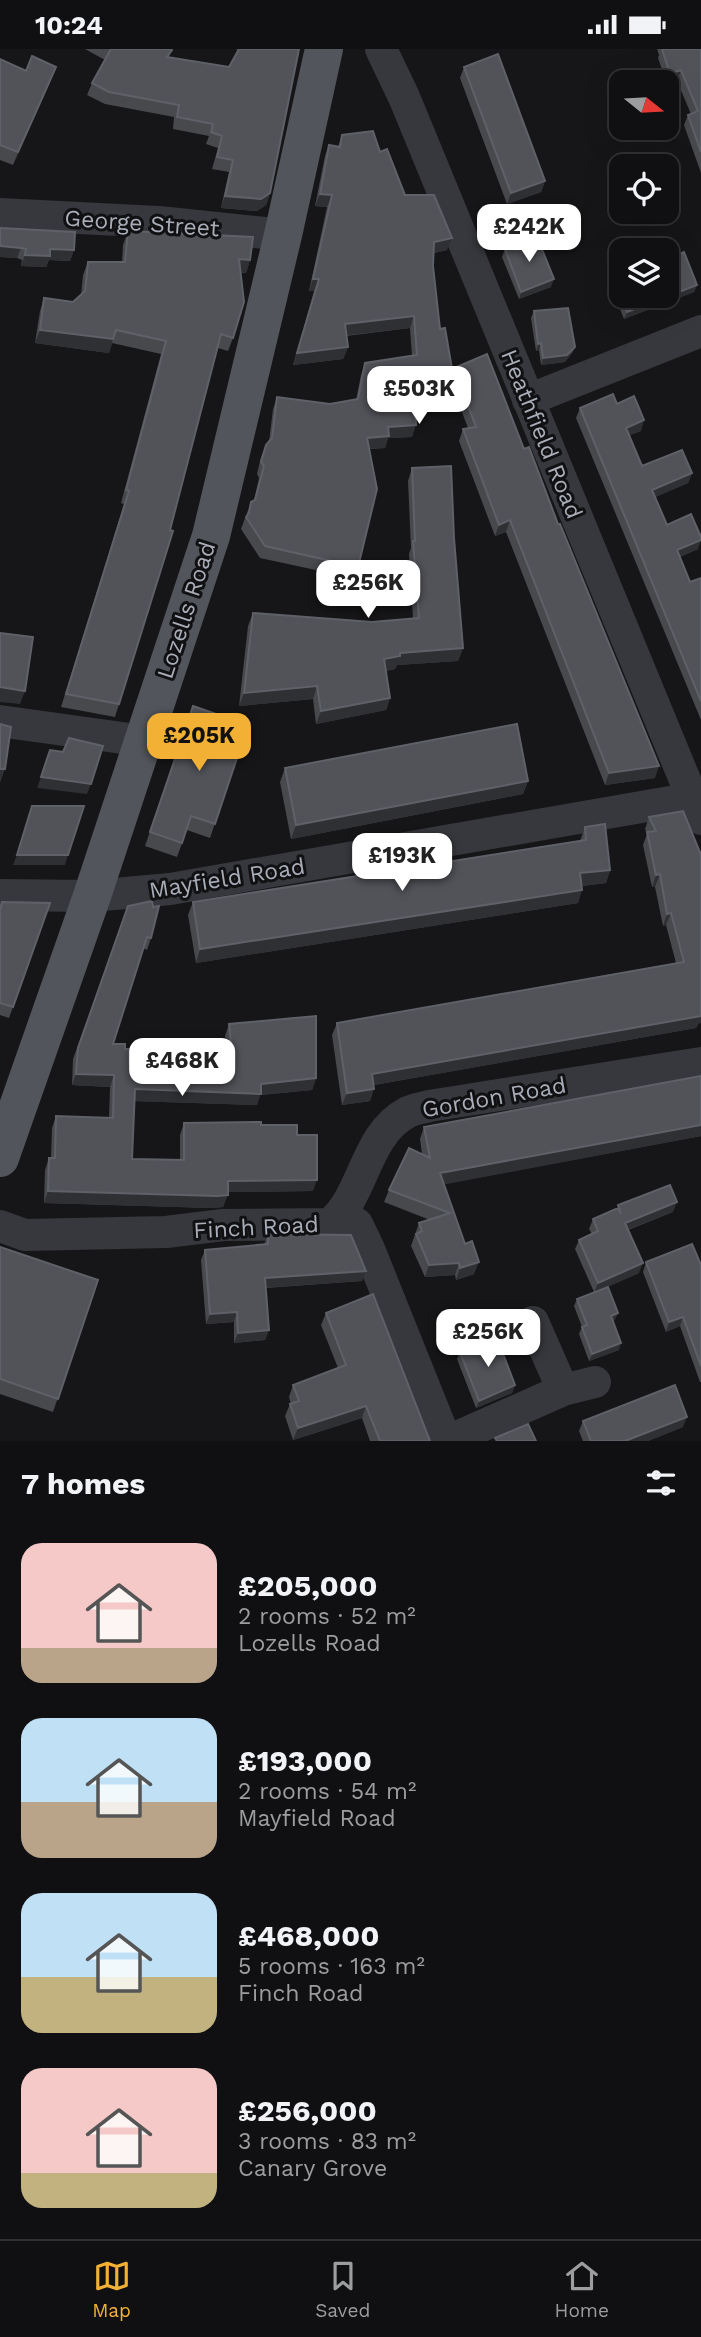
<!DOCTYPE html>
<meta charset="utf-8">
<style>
:root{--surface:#101012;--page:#19191b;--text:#f1f3f6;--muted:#9c9d9f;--line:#303032;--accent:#f2b134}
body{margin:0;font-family:"Work Sans",sans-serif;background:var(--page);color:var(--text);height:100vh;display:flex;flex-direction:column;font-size:26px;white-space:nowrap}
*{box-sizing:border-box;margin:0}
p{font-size:23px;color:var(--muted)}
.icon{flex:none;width:38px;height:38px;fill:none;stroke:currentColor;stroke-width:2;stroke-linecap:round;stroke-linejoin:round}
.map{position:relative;height:1392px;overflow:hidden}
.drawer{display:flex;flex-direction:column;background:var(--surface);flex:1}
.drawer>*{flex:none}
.needle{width:46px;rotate:108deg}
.tools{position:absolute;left:609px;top:21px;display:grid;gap:14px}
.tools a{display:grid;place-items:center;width:70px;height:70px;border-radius:14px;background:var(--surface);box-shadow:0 7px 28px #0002,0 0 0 2px var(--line);font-size:35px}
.price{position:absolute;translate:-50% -60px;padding:0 16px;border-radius:14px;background:#fff;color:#222;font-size:23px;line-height:46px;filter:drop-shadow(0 2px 4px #0008)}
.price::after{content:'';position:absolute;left:50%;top:42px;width:21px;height:16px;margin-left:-10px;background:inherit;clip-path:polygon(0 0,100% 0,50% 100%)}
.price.current{background:var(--accent);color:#111}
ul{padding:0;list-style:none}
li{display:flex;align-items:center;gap:21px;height:175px;padding:0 21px}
li span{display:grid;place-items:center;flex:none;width:196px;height:140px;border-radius:21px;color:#555}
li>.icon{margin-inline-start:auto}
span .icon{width:84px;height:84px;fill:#fffc;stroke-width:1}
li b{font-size:30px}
h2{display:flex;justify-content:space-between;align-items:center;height:84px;padding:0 21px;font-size:30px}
.status{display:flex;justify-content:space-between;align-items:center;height:49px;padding:0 35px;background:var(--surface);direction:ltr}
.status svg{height:19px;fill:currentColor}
.tabs{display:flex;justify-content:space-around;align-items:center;height:98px;border-top:2px solid var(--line);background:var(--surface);font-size:19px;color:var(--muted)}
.tabs a{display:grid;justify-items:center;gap:4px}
.tabs .current{color:var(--accent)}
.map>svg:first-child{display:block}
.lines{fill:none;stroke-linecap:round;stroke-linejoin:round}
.minor{stroke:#37383d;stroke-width:32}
.major{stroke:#53555c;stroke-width:38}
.wall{fill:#47494d}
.shaded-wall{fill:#2f3033}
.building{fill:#525359;stroke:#5f6168;stroke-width:2}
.labels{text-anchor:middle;stroke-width:6;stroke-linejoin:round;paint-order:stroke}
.street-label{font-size:23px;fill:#a8adb8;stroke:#111113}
</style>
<div class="status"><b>10:24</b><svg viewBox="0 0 49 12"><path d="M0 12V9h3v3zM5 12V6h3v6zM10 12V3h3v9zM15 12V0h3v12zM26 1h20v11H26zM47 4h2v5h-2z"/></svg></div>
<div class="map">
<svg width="701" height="1392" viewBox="0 0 701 1392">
<rect width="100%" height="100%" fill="#161618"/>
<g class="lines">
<path class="minor" d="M381,0L404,48L701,770
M0,165L159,173L283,186
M528,351L701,282
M0,672L144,692
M0,846L92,847L170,840L693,749
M342,1165L357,1175L369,1200L446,1392
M0,1177L25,1186L166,1183L223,1176L330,1175C365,1146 364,1086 408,1063C414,1060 422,1059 429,1057L701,1014
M533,1273L563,1341
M448,1392L563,1341L595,1333"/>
<path class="major" d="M0,1109L92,847L211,487L283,186L324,0"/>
</g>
<path class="wall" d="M85,0H171L169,8L229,18L239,1L235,0H299L270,144L266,156L257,162L221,159L229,123L212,120L218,99L206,95L209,87L173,80L174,68L105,55L87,46L92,34L105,11Z
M657,0H701V124L684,76L688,66L691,65L677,32L667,35L658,9L659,6Z
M0,10L51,31L13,116L0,111Z
M464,18L545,132L541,143L507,155L460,29Z
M342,86L380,103L405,146L447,201L434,204L433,217L440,280L452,320L524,400L558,475L655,729L605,736L506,483L495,487L459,392L463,380L468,379L457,350L445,354L444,352L443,355L432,360L416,361L412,388L388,389L385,399L370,400L358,518L353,529L260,509L241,480L251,453L254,451L259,429L257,425L261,408L266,396L269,393L273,360L277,348L330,355L356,351L361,326L365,314L412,307L410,279L346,287L348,298L343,310L293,316L314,242H309L327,158L315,157L325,107L329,96L338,98Z
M0,179L74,201L70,212L49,211L46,218L21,217L22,211L17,209L0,208Z
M128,182L250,211L246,224H240L233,289L228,302L218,299L119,655L115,668L61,658L124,455L121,454L161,305L112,294L109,304L35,294L40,262L44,249L73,253L81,246L83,226L88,213H122L123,196Z
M505,200L551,238L519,250L502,208Z
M613,231L697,236L694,243L624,270L611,238Z
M534,262L575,298L572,304L565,313L541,316L539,301L536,302L531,269Z
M617,355L641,382L629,386L642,417L692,424L688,434L655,448L667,476L698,500L680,508L690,533L701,529V671L576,369L580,359Z
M412,419L454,489L463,599L458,612L397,616L395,620L386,622L390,649L386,661L316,675L313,650L239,657L248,577L253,564L372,573L413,570L409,505L411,499L408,432Z
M193,657L248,676L210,789L187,781L177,808L145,797Z
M285,719L528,732L523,745L291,790L280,733Z
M683,762L698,975L696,979L374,1036L370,1052L342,1056L332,986L337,974L676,914L666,876L663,877L655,838H652L643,796L647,785L645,780L649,768Z
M585,778L610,821L606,834L582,837L578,854L196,914L188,866L193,853L580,792Z
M50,854L9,969L0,966V860Z
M128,857L151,889L147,901L143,899L113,995L125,1000L129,1015L188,1017L192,1003L227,1005L225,987L229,975L316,1029L312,1041L260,1046L257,1056L134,1052L132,1110L180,1111V1086L184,1074L261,1076L297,1086L313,1142L228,1143L223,1158L212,1159L44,1154L45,1121L49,1109H51L52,1079L56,1067L109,1069L110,1038L72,1036L73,1010Z
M424,1078L701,1087L444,1135L474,1225L456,1231L455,1226L425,1228L411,1197L419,1174L430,1171L384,1153L389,1141L422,1105L420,1090Z
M618,1156L673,1163L628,1181L639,1224L600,1241L615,1271L613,1272L619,1301L589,1312L579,1285L582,1278L574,1257L577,1250L594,1243L575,1200L579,1191L592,1185L589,1180L593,1170L617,1160Z
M268,1185L366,1222L362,1232L265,1239L269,1281L265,1291L234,1294V1273L206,1275L201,1211L205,1201L264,1196Z
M0,1198L98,1231L53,1363L0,1345Z
M646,1213L701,1216V1333H700L680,1277L666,1283L643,1223Z
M326,1264L430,1392H370L362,1369L293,1391L285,1367L290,1355H291L289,1348L293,1336L338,1319L321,1276Z
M460,1303L515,1336L512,1344L476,1359L457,1310Z
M583,1372L683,1378L648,1392H583L579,1382Z"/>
<path class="shaded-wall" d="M56,18L51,31L13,116L18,103Z
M681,21L677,32L667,35L670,25Z
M545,132L541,143L507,155L511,144Z
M270,144L266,156L257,162L221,159L225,147Z
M320,145L332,146L327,158L315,157Z
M452,189L447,201L430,205L434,193Z
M0,197L21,199L17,209L0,208Z
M50,200L74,201L70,212L49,211L46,218L21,217L25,206Z
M239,210L250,211L246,224L234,223Z
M313,230H319L314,242H309Z
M554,230L551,238L519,250L521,243Z
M697,236L694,243L624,270L627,263Z
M414,267L410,279L340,287L345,275Z
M40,281L113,290L109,304L35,294Z
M541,294L539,301L536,302L538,295Z
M348,298L343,310L293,316L297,304Z
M575,298L572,304L565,313L541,316L543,309Z
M461,338L457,350L445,354L450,343Z
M448,343L443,355L432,360L411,362L415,350Z
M644,371L641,382L622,389L626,379Z
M416,376L412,388L388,389L385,399L363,400L367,389L388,378Z
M692,424L688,434L649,451L652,441Z
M510,471L506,483L495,487L499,476Z
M701,491L698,500L673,511L677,501Z
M463,599L458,612L397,616L395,620L380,623L384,610L400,604Z
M317,637L313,650L239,657L244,644Z
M0,638L25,642L20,655L0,653Z
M390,649L386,661L316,675L321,662Z
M659,717L655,729L605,736L609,724Z
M0,720H5L0,734Z
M41,728L91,735L87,745L37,739Z
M528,732L523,745L291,790L296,776Z
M17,806H68L65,816H13Z
M610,821L606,834L575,838L580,824Z
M660,825L655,838H652L656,826Z
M582,841L578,854L196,914L200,900Z
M671,864L666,876L663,877L667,865Z
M700,963H701V974L698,975L696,979L368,1037L372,1025Z
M76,1025L114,1026L110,1038L72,1036Z
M316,1029L312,1041L260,1046L257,1056L130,1052L135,1040L261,1035Z
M374,1040L370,1052L342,1056L347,1044Z
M701,1076V1087L436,1137L440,1124Z
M317,1131L313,1142L224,1143L228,1132Z
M48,1142L228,1146L223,1158L212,1159L44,1154Z
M677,1153L673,1163L621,1183L625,1174Z
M479,1213L474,1225L456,1231L460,1219Z
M459,1214L455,1226L425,1228L429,1216Z
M643,1214L639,1224L594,1244L598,1234Z
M366,1222L362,1232L261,1239L265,1229Z
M237,1263L234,1273L206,1275L210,1265Z
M618,1264L615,1271L609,1274L611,1267Z
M683,1268L680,1277L666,1283L669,1273Z
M269,1281L265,1291L234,1294L238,1284Z
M621,1294L619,1301L589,1312L592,1305Z
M515,1336L512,1344L476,1359L479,1352Z
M366,1357L362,1369L293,1391L298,1379Z
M687,1368L683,1378L648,1392H625Z"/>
<path class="building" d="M111,0H171L172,1L167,8L229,18L239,0H299L270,144L261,150L225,147L233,111L217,108L222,87L211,83L213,75L177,68L179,56L109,43L92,34Z
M662,0H701V103L688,66L698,62L681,21L670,25Z
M498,5L545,132L511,144L464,18Z
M32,7L56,18L18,103L0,96V10L26,22Z
M373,82L380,103L387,100L405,146H434L452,189L434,193L433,217L440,280L445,279L452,320L487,305L524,400L529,398L558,475H560L659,717L609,724L510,471L499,476L463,380L476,378L461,338L450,343L447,336L448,343L436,348L415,350L416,376L388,378L389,387L367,389L377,440L358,518L265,497L246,468L249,464L251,453L255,451L264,417L261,413L266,396L272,389L277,348L330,355L358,350L365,314L417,306L414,267L345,275L348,298L297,304L319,230H313L332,146L320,145L329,96L340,98L342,86Z
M0,179L75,183L74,201L50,200V207L25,206L26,200L21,199L0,197Z
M128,182L253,188L250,211L239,210L244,253L233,289L221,285L170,481L173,482L119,655L66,645L129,442L126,441L166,292L116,281L113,290L40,281L44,249L73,253L85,242L88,213H125Z
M537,188L554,230L521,243L505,200Z
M684,203L697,236L627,263L613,231L621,228V247H667V210Z
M568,259L575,298L567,306L543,309L541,294L538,295L534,262Z
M613,345L617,355L634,347L644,371L626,379L642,417L682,401L692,424L652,441L667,476L691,465L701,488V491L677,501L690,533L701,529V652L580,359Z
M451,417L454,489L463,599L400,604V607L384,610L390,649L321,662L317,637L244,644L253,564L372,573L419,569L413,492H415L412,419Z
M0,584L33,588L25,642L0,638Z
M193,657L248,676L215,775L191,767L182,794L150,783Z
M0,675L11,678L5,720H0Z
M517,675L528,732L296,776L285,719Z
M69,689L103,697L91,735L41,728L50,701L63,703Z
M32,757H84L68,806H17Z
M683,762L701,806V967L372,1025L374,1040L347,1044L337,974L684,913L671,864L667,865L660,825L656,826L647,783L656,782L649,768Z
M605,775L610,821L580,824L582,841L200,900L193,853L586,791L585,778Z
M152,852L153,858L159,857L151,889L147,888L113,995H125V1000H129V1015L191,1017L192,1003L232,1005L229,975L316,967V1029L261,1035V1045L135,1040L132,1110L184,1111V1074L261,1073V1076H297V1086H317V1131L228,1132V1146L217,1147L48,1142L49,1109H55L56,1067L113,1069L114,1026L76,1025L78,999L128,857Z
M2,853L50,854L13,958L0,954V861Z
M701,1027V1076L440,1124L465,1195L472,1192L479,1213L460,1219L459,1214L429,1216L416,1185L422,1182L419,1174L450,1164L389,1141L409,1099L430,1109L424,1078Z
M670,1136L677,1153L625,1174L643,1214L598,1234L579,1191L598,1182L593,1170L618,1159L621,1165L618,1156Z
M268,1185L351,1186L366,1222L265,1229L269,1281L238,1284L237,1263L210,1265L205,1201L268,1195Z
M692,1195L701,1216V1317L683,1268L669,1273L646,1213Z
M0,1198L98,1231L58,1350L0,1330Z
M608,1238L618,1264L611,1267L621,1294L592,1305L582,1278L587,1276L577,1250Z
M373,1245L430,1392H380L366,1357L298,1379L290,1355L299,1352L293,1336L346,1316L326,1264Z
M497,1289L515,1336L479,1352L460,1303Z
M675,1336L687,1368L625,1392H591L583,1372Z
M528,1375L536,1392H497L495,1389Z"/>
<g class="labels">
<g class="street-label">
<text transform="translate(142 174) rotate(4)" y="8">George Street</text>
<text transform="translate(542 385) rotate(68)" y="8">Heathfield Road</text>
<text transform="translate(186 561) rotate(-72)" y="8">Lozells Road</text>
<text transform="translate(227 829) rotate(-9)" y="8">Mayfield Road</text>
<text transform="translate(494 1048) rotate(-10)" y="8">Gordon Road</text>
<text transform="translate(256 1178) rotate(-3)" y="8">Finch Road</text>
</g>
</g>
</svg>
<div class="tools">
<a><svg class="needle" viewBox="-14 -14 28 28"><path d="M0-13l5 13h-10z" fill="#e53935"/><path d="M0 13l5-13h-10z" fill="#9c9d9f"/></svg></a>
<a><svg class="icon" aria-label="locate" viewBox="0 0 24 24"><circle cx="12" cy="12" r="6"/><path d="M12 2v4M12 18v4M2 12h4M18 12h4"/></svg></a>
<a><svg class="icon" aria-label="layers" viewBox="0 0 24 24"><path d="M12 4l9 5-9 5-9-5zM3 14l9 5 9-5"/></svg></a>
</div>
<b class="price" style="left:529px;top:215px">£242K</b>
<b class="price" style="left:419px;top:377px">£503K</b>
<b class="price" style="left:368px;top:571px">£256K</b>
<b class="price current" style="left:199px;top:724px">£205K</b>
<b class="price" style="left:402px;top:844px">£193K</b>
<b class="price" style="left:182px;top:1049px">£468K</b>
<b class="price" style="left:488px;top:1320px">£256K</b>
</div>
<section class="drawer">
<h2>7 homes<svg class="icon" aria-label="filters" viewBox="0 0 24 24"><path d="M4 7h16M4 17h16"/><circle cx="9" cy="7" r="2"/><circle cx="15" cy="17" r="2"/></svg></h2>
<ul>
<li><span style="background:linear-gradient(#f6c9c9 75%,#b9a48a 0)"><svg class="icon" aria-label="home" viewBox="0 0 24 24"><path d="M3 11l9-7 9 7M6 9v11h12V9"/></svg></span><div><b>£205,000</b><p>2 rooms · 52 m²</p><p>Lozells Road</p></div></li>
<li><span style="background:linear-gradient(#bfe0f5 60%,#b9a48a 0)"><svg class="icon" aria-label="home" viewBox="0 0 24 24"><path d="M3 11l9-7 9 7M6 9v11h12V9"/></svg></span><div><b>£193,000</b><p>2 rooms · 54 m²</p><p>Mayfield Road</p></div></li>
<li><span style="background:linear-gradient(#bfe0f5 60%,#c2b280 0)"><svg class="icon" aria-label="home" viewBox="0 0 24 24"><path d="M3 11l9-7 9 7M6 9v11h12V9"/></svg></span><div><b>£468,000</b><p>5 rooms · 163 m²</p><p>Finch Road</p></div></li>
<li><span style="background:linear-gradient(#f6c9c9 75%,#c2b280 0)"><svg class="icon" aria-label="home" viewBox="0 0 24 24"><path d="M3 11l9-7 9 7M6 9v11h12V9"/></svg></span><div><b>£256,000</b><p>3 rooms · 83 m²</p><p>Canary Grove</p></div></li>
</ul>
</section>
<nav class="tabs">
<a class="current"><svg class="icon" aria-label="map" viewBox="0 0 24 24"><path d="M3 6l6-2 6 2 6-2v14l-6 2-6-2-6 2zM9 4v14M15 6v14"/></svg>Map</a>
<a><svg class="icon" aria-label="saved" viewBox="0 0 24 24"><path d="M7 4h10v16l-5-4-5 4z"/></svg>Saved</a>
<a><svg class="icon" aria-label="home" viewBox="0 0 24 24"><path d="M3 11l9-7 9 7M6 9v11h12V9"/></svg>Home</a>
</nav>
